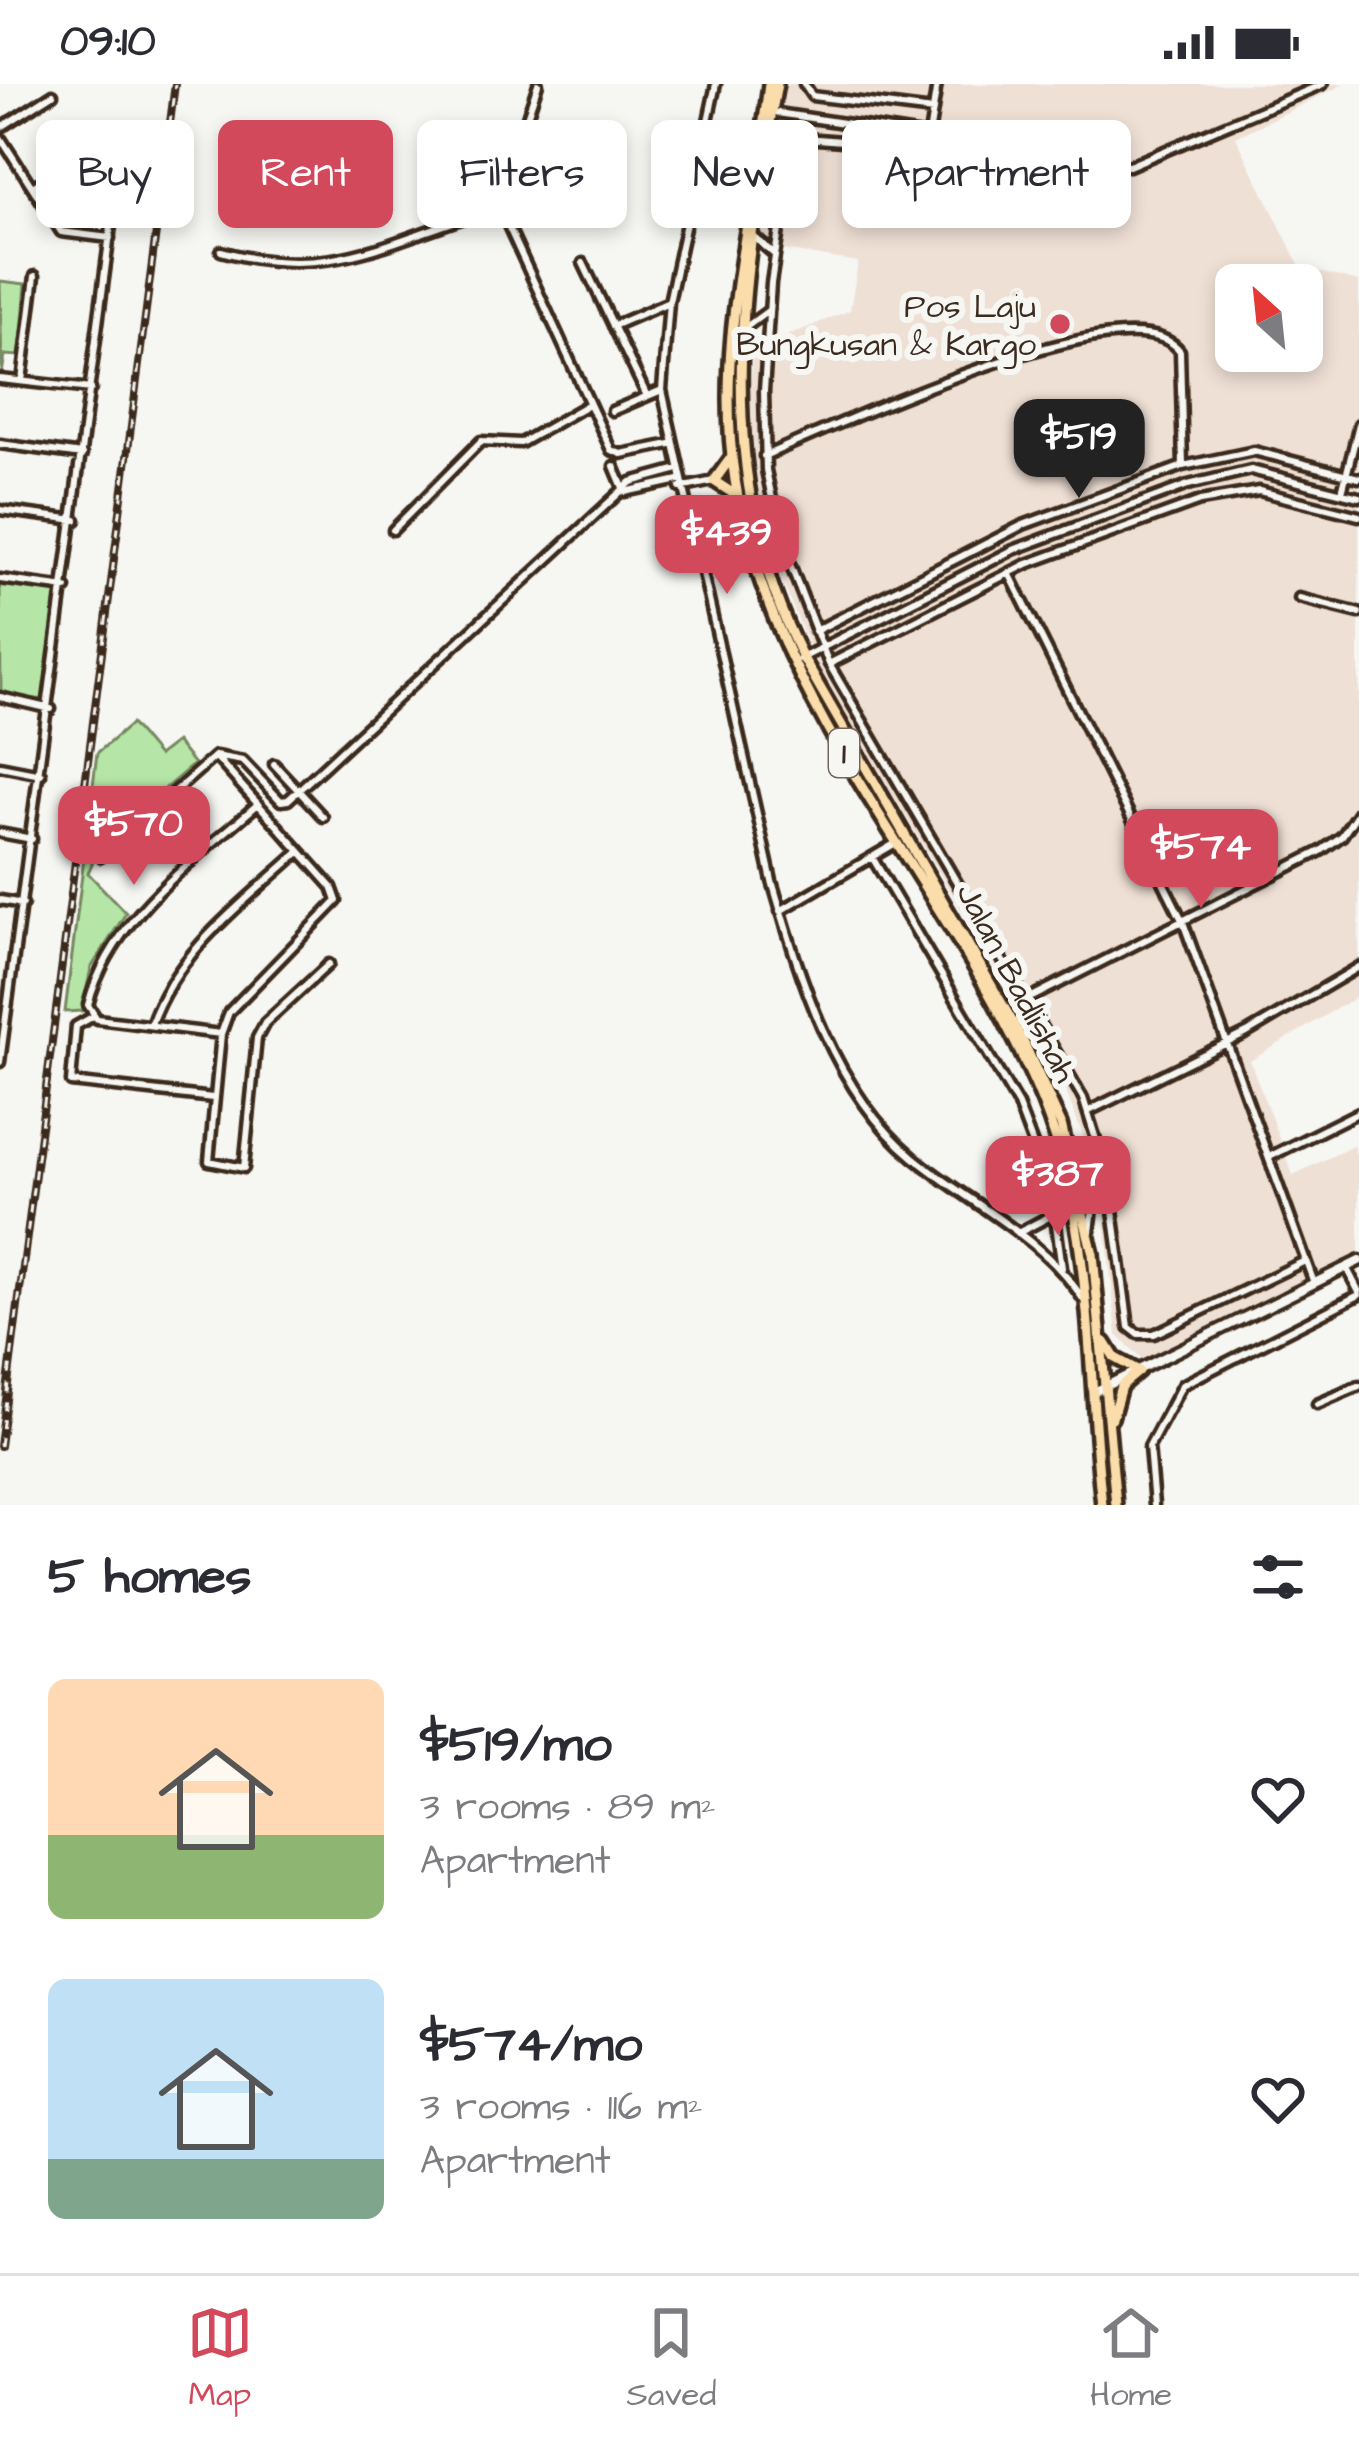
<!DOCTYPE html>
<meta charset="utf-8">
<style>
:root{--surface:#fff;--page:#f2f2f3;--text:#2b2b33;--muted:#7c7c81;--line:#e1e1e2;--accent:#d1495b}
body{margin:0;font-family:"Architects Daughter",sans-serif;background:var(--page);color:var(--text);height:100vh;display:flex;flex-direction:column;font-size:45px;white-space:nowrap}
*{box-sizing:border-box;margin:0}
p{font-size:39px;color:var(--muted)}
.icon{flex:none;width:66px;height:66px;fill:none;stroke:currentColor;stroke-width:2;stroke-linecap:round;stroke-linejoin:round}
.map{position:relative;height:1421px;overflow:hidden}
.details{display:flex;flex-direction:column;background:var(--surface);flex:1}
.details>*{flex:none}
.banner{position:absolute;left:36px;top:36px;width:1287px;height:108px;display:flex;gap:24px}
.needle{width:78px;rotate:333deg}
.tools{position:absolute;left:1215px;top:180px;display:grid;gap:24px}
.tools a{display:grid;place-items:center;width:108px;height:108px;border-radius:18px;background:var(--surface);box-shadow:0 6px 18px #0003;font-size:60px}
.price{position:absolute;translate:-50% -102px;padding:0 27px;border-radius:24px;background:var(--accent);color:#fff;font-size:39px;line-height:78px;filter:drop-shadow(0 3px 6px #0008)}
.price::after{content:'';position:absolute;left:50%;top:72px;width:36px;height:27px;margin-left:-18px;background:inherit;clip-path:polygon(0 0,100% 0,50% 100%)}
.price.active{background:#222;color:#fff}
ul{padding:0;list-style:none}
li{display:flex;align-items:center;gap:36px;height:300px;padding:0 48px}
li span{display:grid;place-items:center;flex:none;width:336px;height:240px;border-radius:18px;color:#555}
li>.icon{margin-inline-start:auto}
span .icon{width:144px;height:144px;fill:#fffc;stroke-width:1}
li b{font-size:51px}
h2{display:flex;justify-content:space-between;align-items:center;height:144px;padding:0 48px;font-size:51px}
.pill{padding:0 42px;border-radius:18px;background:var(--surface);box-shadow:0 6px 18px #0003;font-size:42px;line-height:108px}
.pill.active{background:var(--accent);color:#fff}
.status{display:flex;justify-content:space-between;align-items:center;height:84px;padding:0 60px;background:var(--surface);direction:ltr}
.status svg{height:33px;fill:currentColor}
.tab-bar{display:flex;justify-content:space-around;align-items:center;height:168px;border-top:3px solid var(--line);background:var(--surface);font-size:33px;color:var(--muted)}
.tab-bar a{display:grid;justify-items:center;gap:6px}
.tab-bar .active{color:var(--accent)}
.map>svg:first-child{display:block}
.built{fill:#efe0d5;fill-rule:evenodd}
.green{fill:#b5e6a7;stroke:#788862;stroke-width:3}
.lines{fill:none;stroke-linecap:round;stroke-linejoin:round}
.minor-casing{stroke:#3b2a1e;stroke-width:15}
.tertiary-casing{stroke:#3b2a1e;stroke-width:16}
.primary-casing{stroke:#3b2a1e;stroke-width:18}
.minor{stroke:#f6f6f2;stroke-width:6}
.tertiary{stroke:#f6f6f2;stroke-width:8}
.primary{stroke:#faddab;stroke-width:9}
.rail-casing{stroke:#3b2a1e;stroke-width:8}
.rail{stroke:#f6f6f2;stroke-width:3;stroke-dasharray:9;stroke-linecap:butt}
.poi-dot{fill:#d1495b;stroke:#f6f6f2;stroke-width:4.5}
.labels{text-anchor:middle;stroke-width:12;stroke-linejoin:round;paint-order:stroke}
.shield{fill:#f6f6f2;stroke:#73675e;stroke-width:3}
.shield-label{font-size:30px;font-weight:bold;fill:#3b2a1e}
.poi-label{font-size:33px;fill:#3b2a1e;stroke:#f6f6f2;text-anchor:end}
.street-label{font-size:33px;fill:#3b2a1e;stroke:#f6f6f2}
</style>
<div class="status"><b>09:10</b><svg viewBox="0 0 49 12"><path d="M0 12V9h3v3zM5 12V6h3v6zM10 12V3h3v9zM15 12V0h3v12zM26 1h20v11H26zM47 4h2v5h-2z"/></svg></div>
<div class="map">
<svg width="1359" height="1421" viewBox="0 0 1359 1421">
<rect width="100%" height="100%" fill="#f6f6f2"/>
<filter id="ink" filterUnits="userSpaceOnUse"><feTurbulence type="fractalNoise" baseFrequency=".00833" numOctaves="2"/><feDisplacementMap in="SourceGraphic" scale="24" xChannelSelector="R" yChannelSelector="G"/><feConvolveMatrix kernelMatrix="1 2 1 2 8 2 1 2 1" color-interpolation-filters="sRGB"/></filter>
<g filter="url(#ink)">
<path class="built" d="M786,0H1344L1236,53L1300,183L1359,198V911L1250,977L1293,1091L1353,1062L1359,1078V1179L1148,1282L1117,1251L1101,1100L1059,989L820,589L767,461L748,336L753,266L850,226L858,178L759,162ZM1236,201H1302V267H1236Z"/>
<path class="green" d="M0,197L26,200L20,272L5,271L2,290Z
M0,501L54,507L59,514L43,616L1,610Z
M131,640L158,672L176,658L194,680L90,768L94,775L88,789L126,829L91,884L82,927L65,928L97,669Z"/>
<g class="lines">
<g class="minor-casing">
<path id="minor" d="M538,0L509,87L505,135L611,366L621,370L670,360
M716,0L669,218L662,306L772,797C800,893 833,1007 913,1073C970,1120 1043,1153 1083,1215
M804,0L812,12L933,27
M771,28L1129,82L1323,0
M858,42L855,58L793,53L771,199L764,307L766,386L781,457L829,580L1083,1014L1109,1097L1129,1243L1138,1250H1154L1305,1177
M0,44L53,10
M929,51L937,0
M0,53L61,148L110,154
M33,103L69,77
M754,153L774,170
M221,167C337,200 395,151 504,122
M583,179L646,310
M613,242L669,218
M742,246L768,227
M0,295L91,305
M22,297L35,192
M612,327L662,306
M0,360L82,371
M764,372C830,345 1132,201 1180,267L1183,382
M614,382L624,406
M680,404L714,397
M625,408L679,396
M1342,408L1359,340
M0,426L76,436
M393,446L481,357L521,359L589,320
M1009,489L1183,838L1314,1199
M0,495L66,504
M1299,514L1359,529
M815,547L1023,441L1183,382L1254,367L1359,394
M800,575L1013,466L1188,401L1251,386L1359,413
M829,580L1027,480L1200,417L1259,407L1359,432
M0,613L51,625
M215,672L332,803L337,817L229,928L221,950L209,1077L244,1084L257,954L265,939L329,880
M274,680L323,733
M0,682L41,690
M0,749L32,755
M101,773L215,672L243,677L281,717L288,716L631,398L675,386
M872,773L1018,1021L1052,1111L1062,1184
M0,816L23,820
M780,827L896,759
M1028,915L1321,767L1342,752L1359,727
M92,933L76,942L71,998L213,1014
M151,940C177,867 243,819 299,768
M221,950L97,935L88,921C111,833 193,778 258,720
M0,978L111,142
M1089,1027L1247,949L1359,883
M1269,1073L1359,1028
M1090,1148L1093,1124L1109,1097
M1018,1149L1073,1120
M1346,1183L1359,1208
M1317,1320L1359,1302
M1154,1421L1149,1363L1182,1301L1359,1211"/>
</g>
<g class="tertiary-casing">
<path id="tertiary" d="M1094,1308L1359,1177"/>
</g>
<g class="primary-casing">
<path id="primary" d="M769,0C753,132 714,263 735,396C771,625 945,796 1036,1002C1095,1136 1086,1279 1102,1421
M777,0C741,194 709,390 803,574L1020,951L1061,1040L1093,1170L1116,1421
M730,375L714,397L737,412
M1105,1258L1115,1274L1139,1287L1121,1302L1112,1334"/>
</g>
<use href="#minor" class="minor"/>
<use href="#tertiary" class="tertiary"/>
<use href="#primary" class="primary"/>
<g class="rail-casing">
<path id="rail" d="M0,1362L175,0"/>
</g>
<use href="#rail" class="rail"/>
</g>
</g>
<circle class="poi-dot" cx="1060" cy="240" r="12"/>
<g class="labels">
<rect class="shield" x="829" y="645" width="30" height="48" rx="9"/>
<g class="shield-label">
<text x="844" y="679">1</text>
</g>
<g class="poi-label">
<text x="1036" y="233">Pos Laju<tspan x="1036" dy="38">Bungkusan &amp; Kargo</tspan></text>
</g>
<g class="street-label">
<text transform="translate(1018 898) rotate(62)" y="12">Jalan Badlishah</text>
</g>
</g>
</svg>
<div class="tools">
<a><svg class="needle" viewBox="-14 -14 28 28"><path d="M0-13l5 13h-10z" fill="#e53935"/><path d="M0 13l5-13h-10z" fill="#7c7c81"/></svg></a>
</div>
<b class="price active" style="left:1079px;top:417px">$519</b>
<b class="price" style="left:727px;top:513px">$439</b>
<b class="price" style="left:134px;top:804px">$570</b>
<b class="price" style="left:1201px;top:827px">$574</b>
<b class="price" style="left:1058px;top:1154px">$387</b>
<div class="banner">
<a class="pill">Buy</a>
<a class="pill active">Rent</a>
<a class="pill">Filters</a>
<a class="pill">New</a>
<a class="pill">Apartment</a>
</div>
</div>
<section class="details">
<h2>5 homes<svg class="icon" aria-label="filters" viewBox="0 0 24 24"><path d="M4 7h16M4 17h16"/><circle cx="9" cy="7" r="2"/><circle cx="15" cy="17" r="2"/></svg></h2>
<ul>
<li><span style="background:linear-gradient(#ffd9b3 65%,#8fb573 0)"><svg class="icon" aria-label="home" viewBox="0 0 24 24"><path d="M3 11l9-7 9 7M6 9v11h12V9"/></svg></span><div><b>$519/mo</b><p>3 rooms · 89 m²</p><p>Apartment</p></div><svg class="icon" aria-label="heart" viewBox="0 0 24 24"><path d="M12 20l-8-8c-3-5 5-10 8-4 3-6 11-1 8 4z"/></svg></li>
<li><span style="background:linear-gradient(#bfe0f5 75%,#7fa58c 0)"><svg class="icon" aria-label="home" viewBox="0 0 24 24"><path d="M3 11l9-7 9 7M6 9v11h12V9"/></svg></span><div><b>$574/mo</b><p>3 rooms · 116 m²</p><p>Apartment</p></div><svg class="icon" aria-label="heart" viewBox="0 0 24 24"><path d="M12 20l-8-8c-3-5 5-10 8-4 3-6 11-1 8 4z"/></svg></li>
</ul>
</section>
<nav class="tab-bar">
<a class="active"><svg class="icon" aria-label="map" viewBox="0 0 24 24"><path d="M3 6l6-2 6 2 6-2v14l-6 2-6-2-6 2zM9 4v14M15 6v14"/></svg>Map</a>
<a><svg class="icon" aria-label="saved" viewBox="0 0 24 24"><path d="M7 4h10v16l-5-4-5 4z"/></svg>Saved</a>
<a><svg class="icon" aria-label="home" viewBox="0 0 24 24"><path d="M3 11l9-7 9 7M6 9v11h12V9"/></svg>Home</a>
</nav>
